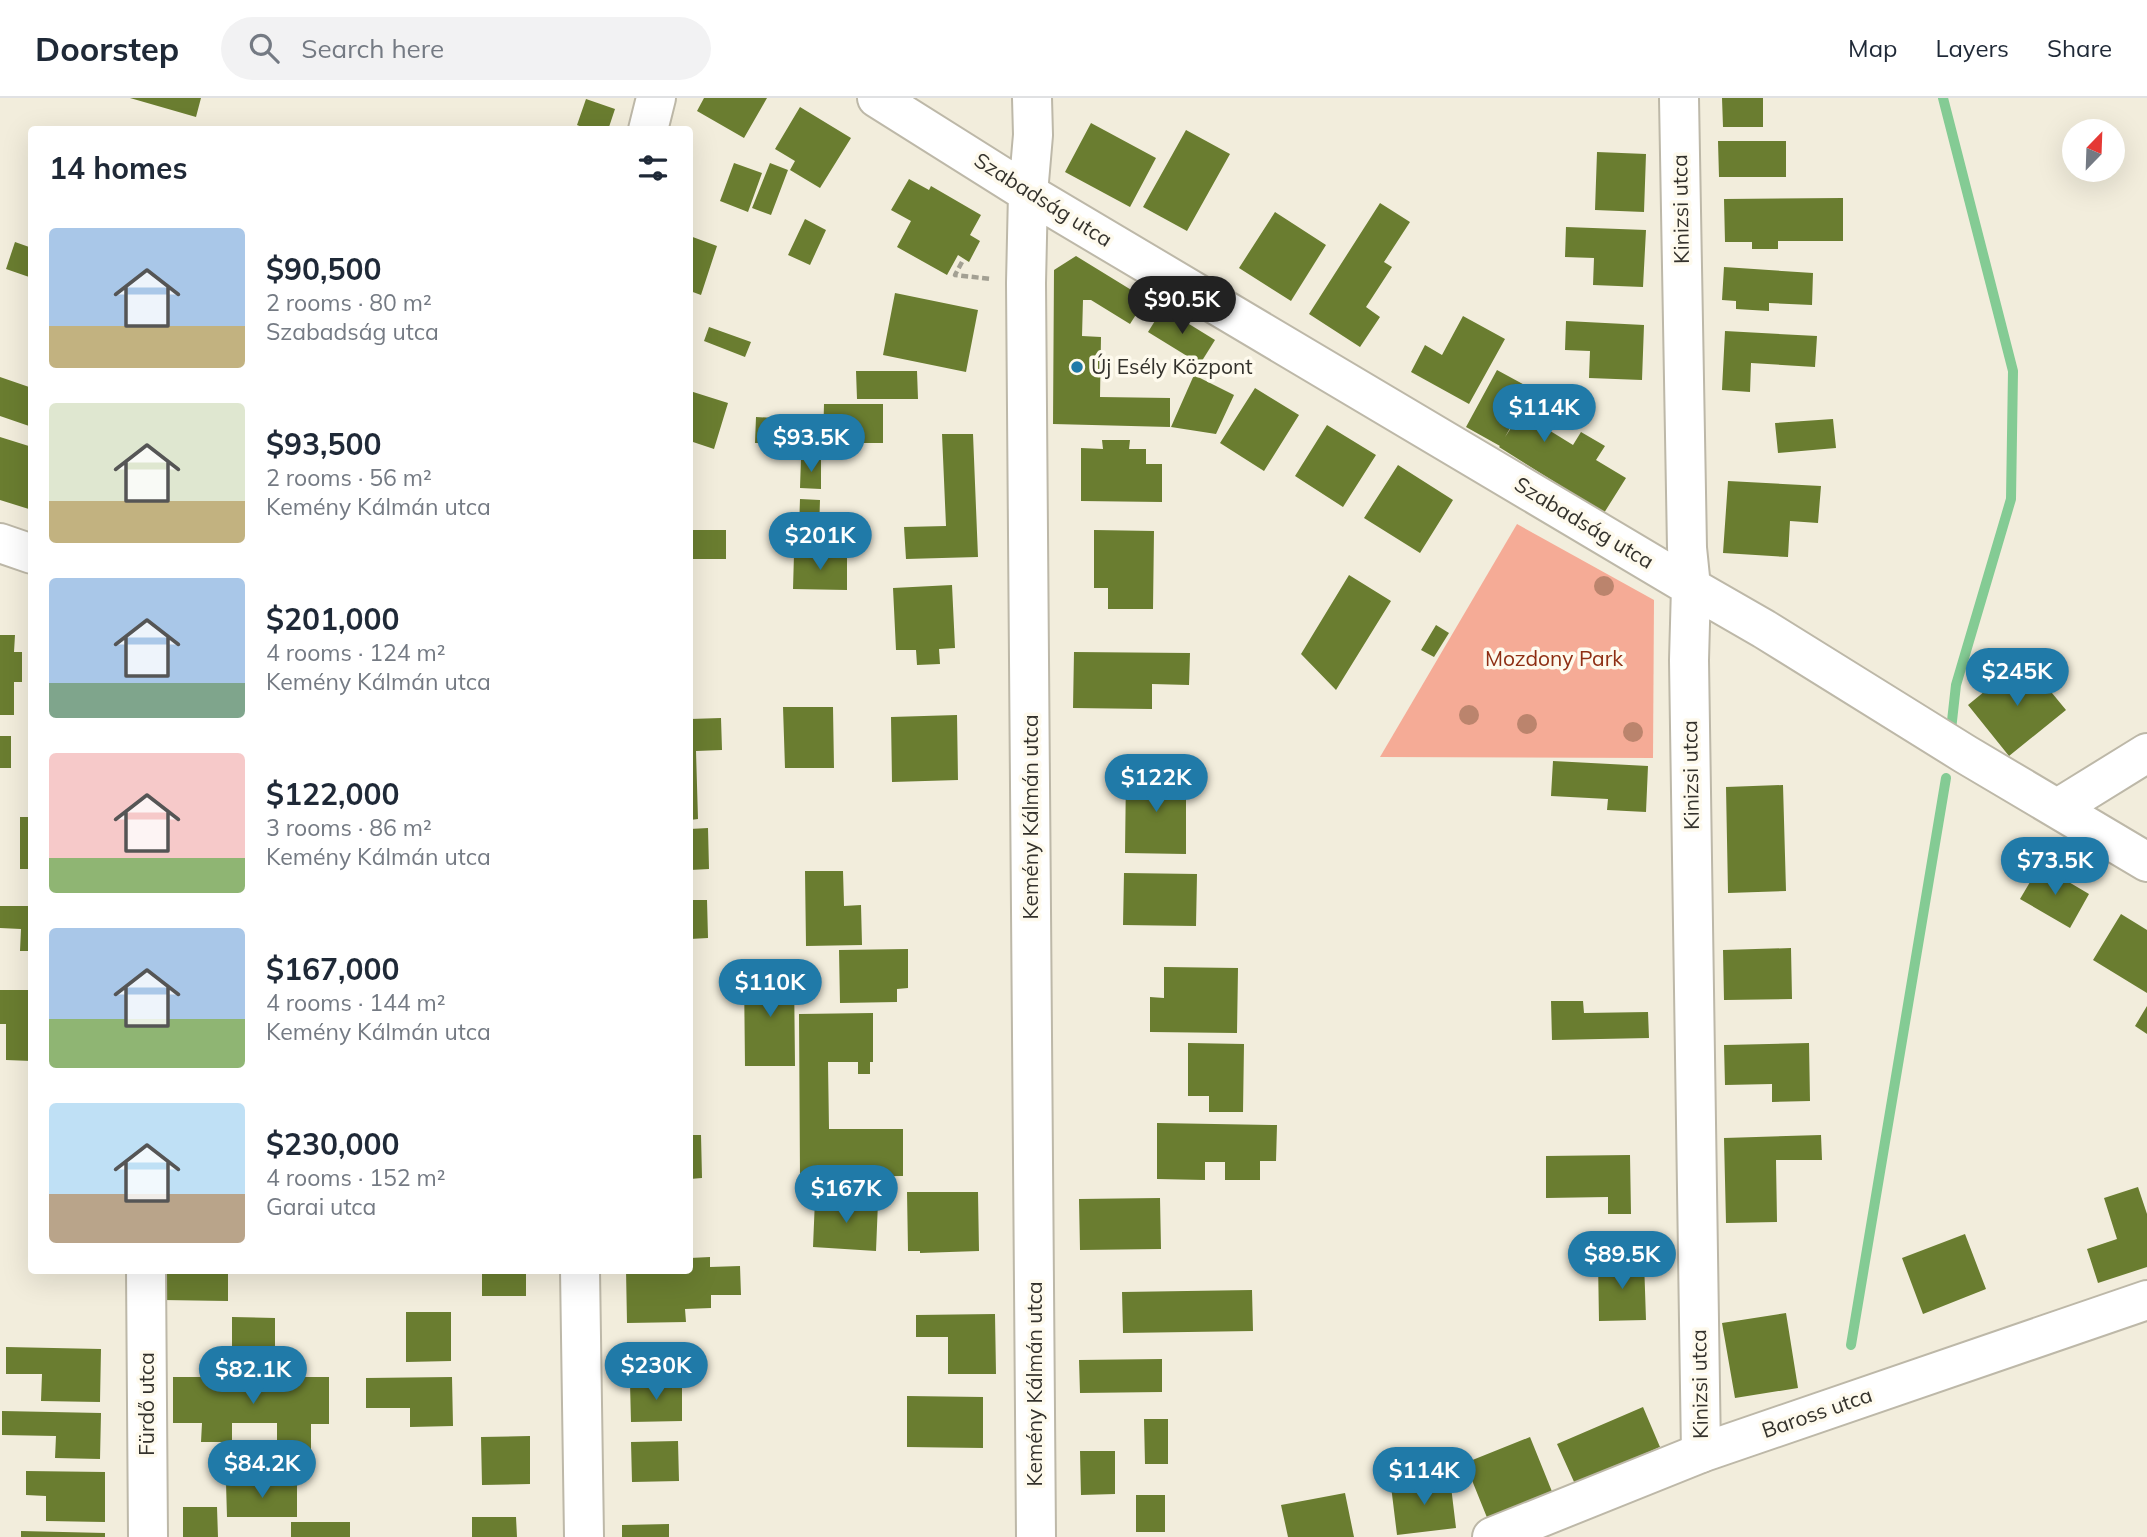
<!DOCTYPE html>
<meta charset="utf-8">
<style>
:root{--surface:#fff;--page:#f2f2f3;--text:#1f2937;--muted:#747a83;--line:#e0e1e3;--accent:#207aa8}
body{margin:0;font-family:Mulish,sans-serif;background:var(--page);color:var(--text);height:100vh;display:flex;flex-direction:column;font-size:26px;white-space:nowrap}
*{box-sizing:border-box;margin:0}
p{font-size:23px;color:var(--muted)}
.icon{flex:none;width:38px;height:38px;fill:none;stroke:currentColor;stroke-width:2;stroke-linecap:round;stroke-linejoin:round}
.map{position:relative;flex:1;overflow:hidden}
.panel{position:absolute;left:28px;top:28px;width:665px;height:1148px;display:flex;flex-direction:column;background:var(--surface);border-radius:7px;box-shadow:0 7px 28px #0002}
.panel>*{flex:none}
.needle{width:46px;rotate:23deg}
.tools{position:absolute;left:2062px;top:21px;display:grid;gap:14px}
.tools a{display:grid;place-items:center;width:63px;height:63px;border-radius:50%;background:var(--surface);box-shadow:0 7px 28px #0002;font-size:35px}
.price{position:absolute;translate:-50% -60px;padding:0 16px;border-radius:24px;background:var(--accent);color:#fff;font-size:23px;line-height:46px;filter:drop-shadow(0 2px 4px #0008)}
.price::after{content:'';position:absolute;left:50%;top:42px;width:21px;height:16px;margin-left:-10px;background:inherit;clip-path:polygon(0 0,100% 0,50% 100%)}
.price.current{background:#222;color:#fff}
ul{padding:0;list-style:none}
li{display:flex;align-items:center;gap:21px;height:175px;padding:0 21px}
li span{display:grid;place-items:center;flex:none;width:196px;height:140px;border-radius:7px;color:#555}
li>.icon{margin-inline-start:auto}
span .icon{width:84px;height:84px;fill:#fffc;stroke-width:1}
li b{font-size:30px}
h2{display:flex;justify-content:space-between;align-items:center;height:84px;padding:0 21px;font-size:30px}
header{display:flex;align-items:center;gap:42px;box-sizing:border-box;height:98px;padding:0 35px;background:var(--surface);border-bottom:2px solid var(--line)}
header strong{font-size:33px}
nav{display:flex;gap:38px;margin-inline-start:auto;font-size:24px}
.search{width:490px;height:63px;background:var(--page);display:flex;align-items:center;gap:18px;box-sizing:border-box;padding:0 24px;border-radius:38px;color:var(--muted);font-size:26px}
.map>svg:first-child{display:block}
.green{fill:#f5ab96}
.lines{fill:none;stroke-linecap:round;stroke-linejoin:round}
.stream{stroke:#84cb94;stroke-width:10}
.building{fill:#6a7d30}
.minor-casing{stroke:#bdb8a8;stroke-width:42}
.tertiary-casing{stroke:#bdb8a8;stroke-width:42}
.path{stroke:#a3a093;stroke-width:4.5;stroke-dasharray:7 3.5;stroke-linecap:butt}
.minor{stroke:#fff;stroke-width:38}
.tertiary{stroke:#fff;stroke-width:38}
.tree{fill:#bb846d}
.poi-dot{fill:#207aa8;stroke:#fefaed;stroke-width:2.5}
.labels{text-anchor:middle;stroke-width:7;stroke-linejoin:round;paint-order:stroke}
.street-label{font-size:21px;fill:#34322c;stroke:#fefaed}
.poi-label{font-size:21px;fill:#34322c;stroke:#fefaed;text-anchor:start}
.park-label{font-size:21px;fill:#8e2e13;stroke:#fefaed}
</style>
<header>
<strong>Doorstep</strong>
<div class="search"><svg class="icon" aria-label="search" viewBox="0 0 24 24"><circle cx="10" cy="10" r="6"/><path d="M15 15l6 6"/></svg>Search here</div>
<nav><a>Map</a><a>Layers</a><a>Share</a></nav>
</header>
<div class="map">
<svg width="2147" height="1439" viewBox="0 0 2147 1439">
<rect width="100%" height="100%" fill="#f2eddc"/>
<path class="green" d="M1517,426L1654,502L1653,660L1380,659Z"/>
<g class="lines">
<path class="stream" d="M1943,0L2013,273L2011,401L1956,587L1951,632
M1851,1247L1946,680"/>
</g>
<path class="building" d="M130,0H201L196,19Z
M704,0H767L744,40L697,13Z
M1722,0H1763V29H1723Z
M586,1L615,11L608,32H589L577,27Z
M800,9L851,40L820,90L790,72L795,63L775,51Z
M1091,25L1156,60L1130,109L1065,74Z
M1186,32L1230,56L1187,133L1143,109Z
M1718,43H1786V79H1719Z
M1597,54L1646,56L1644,114L1595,112Z
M734,65L762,75L748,114L720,103Z
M770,65L788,72L771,117L752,110Z
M909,81L929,92L931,88L981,117L970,137L980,143L969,164L958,157L947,177L897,149L911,123L891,112Z
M1843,100V143H1778V151H1752V144H1725L1724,101Z
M1380,105L1410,124L1384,164L1392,169L1366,209L1380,219L1360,249L1309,216Z
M1275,114L1326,147L1291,203L1239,170Z
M805,121L826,132L810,167L788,157Z
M1566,129L1646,132L1643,189L1593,187L1594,160L1565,159Z
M690,138L717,148L701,197L690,193Z
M15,144L32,150V180L6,171Z
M1076,158L1146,201L1130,226L1091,202H1083L1082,238L1101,239L1100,299L1170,300V329L1053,326L1054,172Z
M1724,169L1813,175L1812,207L1769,205V213L1736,211V203L1722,202Z
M895,195L978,212L966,274L883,257Z
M1163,210L1215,242L1200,266L1148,234Z
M1463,218L1505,241L1469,306L1411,274L1425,247L1442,257Z
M1566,223L1644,227L1642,282L1589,280L1590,253L1565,252Z
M709,229L751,244L745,259L704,243Z
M1725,233L1817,238L1815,269L1751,265L1750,294L1722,292Z
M1497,272L1532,291L1505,339L1521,315L1573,347L1581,334L1605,348L1596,362L1626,380L1604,415L1499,349L1500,348L1466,329Z
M856,273H917L918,301H857Z
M1194,277L1234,297L1216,336L1171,329Z
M0,279L32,290V329L0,318Z
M1255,290L1299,317L1264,373L1220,345Z
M690,293L728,305L714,351L690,343Z
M824,306H883V345H823Z
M756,319L795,321V346L755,345Z
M1833,321L1836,350L1778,355L1775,325Z
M1327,327L1376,357L1343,409L1295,378Z
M942,336H973L978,459L906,461L904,429L946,428Z
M0,339L32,349V412L0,402Z
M1102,342H1130L1129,351H1146V366H1162V404L1081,403V350L1103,351Z
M801,360L821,361V391L800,390Z
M1398,367L1453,402L1420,455L1364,420Z
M1728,383L1821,388L1818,425L1790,423L1788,459L1723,455Z
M800,401L820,402L819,432L799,431Z
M690,432H726V461H690Z
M1094,432L1154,433L1153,511H1108V490H1094Z
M794,456L847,457V492L793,491Z
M1349,477L1391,503L1336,592L1301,556Z
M952,487L955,550L939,551L940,566L917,567L916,552H896L893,490Z
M1436,527L1449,535L1434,559L1421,552Z
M0,537H15L14,554H22V584H14V617H0Z
M1074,554L1190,555L1189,587L1152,586V611L1073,610Z
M2024,561L2066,612L2009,658L1968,607Z
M783,609H833L834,670H785Z
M957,617L958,682L892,684L891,619Z
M721,620L722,652L696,653L698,721L690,722V621Z
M0,638H11V670H0Z
M1553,663L1648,668L1646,714L1607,712L1608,701L1551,698Z
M1126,675L1186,676V756L1125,755Z
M1783,687L1786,793L1728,795L1726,689Z
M20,719H32V771H20Z
M708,730L709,771L690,772V731Z
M2040,767L2089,796L2070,830L2020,801Z
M805,773H843L844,808L861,807L862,847L806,848Z
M1124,775L1197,776L1196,828L1123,827Z
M690,802H707L708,840L690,841Z
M0,808H32V853H20L21,831L0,830Z
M2121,816L2147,832V895L2093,862Z
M1791,850L1792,901L1724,902L1723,852Z
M908,851V890L897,891V904L840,905L839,852Z
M1164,869L1238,870L1237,935L1150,934V899L1164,900Z
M794,874L795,968H745L744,875Z
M0,892H32V963L6,962V926H0Z
M1551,903H1583L1584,915L1648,914L1649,940L1552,942Z
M2147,908V936L2135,928Z
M873,915V964H870V976H858V964H828L829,1031H903V1078L800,1079L799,916Z
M1188,945L1244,946L1243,1014H1209V998H1188Z
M1809,945L1810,1003L1772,1004V986L1725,987L1724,947Z
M1157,1025L1277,1027L1276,1063H1260V1082H1225V1064H1205V1082L1157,1081Z
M690,1037H701L702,1080L690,1081Z
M1821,1037L1822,1062H1776L1777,1124L1726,1125L1724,1040Z
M1630,1057L1631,1116H1608V1099L1546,1100V1058Z
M2138,1089L2147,1116V1169L2098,1185L2087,1151L2117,1141L2104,1100Z
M907,1094H978L979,1153L920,1155V1153H908Z
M1160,1100L1161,1151L1080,1152L1079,1101Z
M815,1101L878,1104L876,1153L813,1149Z
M1965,1136L1986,1191L1923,1216L1902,1160Z
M710,1159V1169L740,1168L741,1197H711V1210L685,1211L686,1224L627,1225L626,1172H690V1160Z
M1644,1162L1646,1222L1599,1223L1598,1163Z
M163,1172H228V1203L163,1202Z
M482,1172H526V1198H482Z
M1252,1192L1253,1233L1123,1235L1122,1194Z
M406,1214H451V1263L406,1264Z
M1786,1215L1798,1290L1735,1300L1722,1225Z
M995,1216L996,1276H948V1239H916V1217Z
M232,1219L275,1220V1251H232Z
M6,1249L101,1251L100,1304L41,1303L42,1276H6Z
M1162,1261V1294L1080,1295L1079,1262Z
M173,1279H329V1326H311V1352H277V1325H232V1344H201L202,1325H173Z
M452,1279L453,1328L410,1329V1310H366V1280Z
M682,1284V1323L631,1324L630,1285Z
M907,1298L983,1299V1350L907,1349Z
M1643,1309L1660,1349L1575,1386L1557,1346Z
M2,1313L101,1315L100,1361L55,1360L56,1338L2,1337Z
M1144,1321H1168V1366H1145Z
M530,1338V1386L482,1387L481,1339Z
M1530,1339L1553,1396L1488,1422L1465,1365Z
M678,1343L679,1383L632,1384L631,1344Z
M1080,1353H1115V1396L1081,1397Z
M26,1373L105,1374V1424L46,1423V1398L26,1397Z
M1450,1380L1456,1430L1397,1437L1391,1388Z
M226,1385H297V1419H227Z
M1345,1395L1354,1439H1288L1281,1407Z
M1136,1397H1165V1434H1136Z
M183,1409H217L218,1439H183Z
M472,1419H516L517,1439H472Z
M291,1424H350V1439H291Z
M669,1426V1439H622V1427Z
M21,1433L105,1435V1439H21Z"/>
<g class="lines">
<g class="minor-casing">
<path id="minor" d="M877,0L1028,95L1691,489L1764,531L1965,656L2147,764
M1032,0L1033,37L1028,95L1026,185L1036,1439
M1679,0L1687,450L1691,489L1689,562L1701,1355
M648,32L656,0
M0,445L32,456
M2058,710L2147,655
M146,1172L148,1439
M580,1172L584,1439"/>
</g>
<g class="tertiary-casing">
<path id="tertiary" d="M1492,1439L1701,1355L2147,1202"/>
</g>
<path class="path" d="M962,164L955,177L991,181"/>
<use href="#minor" class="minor"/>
<use href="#tertiary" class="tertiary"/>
</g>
<g class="tree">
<circle cx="1604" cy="488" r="10"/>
<circle cx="1469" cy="617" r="10"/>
<circle cx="1527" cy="626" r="10"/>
<circle cx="1633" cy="634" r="10"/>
</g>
<circle class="poi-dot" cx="1077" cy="269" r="7"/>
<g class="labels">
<g class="street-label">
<text transform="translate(1043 102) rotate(32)" y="7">Szabadság utca</text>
<text transform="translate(1681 111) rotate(-91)" y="7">Kinizsi utca</text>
<text transform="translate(1584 425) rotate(31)" y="7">Szabadság utca</text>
<text transform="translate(1691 677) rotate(-91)" y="7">Kinizsi utca</text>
<text transform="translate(1031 719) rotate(-90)" y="7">Kemény Kálmán utca</text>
<text transform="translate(1035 1286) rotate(-90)" y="7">Kemény Kálmán utca</text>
<text transform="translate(1700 1286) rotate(-91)" y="7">Kinizsi utca</text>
<text transform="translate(147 1306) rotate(-90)" y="7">Fürdő utca</text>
<text transform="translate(1817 1315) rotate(-19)" y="7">Baross utca</text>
</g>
<g class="poi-label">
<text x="1091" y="276">Új Esély Központ</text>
</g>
<g class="park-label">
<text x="1554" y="568">Mozdony Park</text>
</g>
</g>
</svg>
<div class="tools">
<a><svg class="needle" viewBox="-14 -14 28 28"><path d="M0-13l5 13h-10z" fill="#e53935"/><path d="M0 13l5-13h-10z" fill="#747a83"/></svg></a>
</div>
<b class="price current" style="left:1182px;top:238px">$90.5K</b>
<b class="price" style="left:1544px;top:346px">$114K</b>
<b class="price" style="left:811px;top:376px">$93.5K</b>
<b class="price" style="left:820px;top:474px">$201K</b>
<b class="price" style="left:2017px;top:610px">$245K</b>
<b class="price" style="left:1156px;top:716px">$122K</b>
<b class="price" style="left:2055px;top:799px">$73.5K</b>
<b class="price" style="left:770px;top:921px">$110K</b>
<b class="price" style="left:846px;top:1127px">$167K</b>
<b class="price" style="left:1622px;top:1193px">$89.5K</b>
<b class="price" style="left:656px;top:1304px">$230K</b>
<b class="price" style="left:253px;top:1308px">$82.1K</b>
<b class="price" style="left:262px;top:1402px">$84.2K</b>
<b class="price" style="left:1424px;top:1409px">$114K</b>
<section class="panel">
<h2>14 homes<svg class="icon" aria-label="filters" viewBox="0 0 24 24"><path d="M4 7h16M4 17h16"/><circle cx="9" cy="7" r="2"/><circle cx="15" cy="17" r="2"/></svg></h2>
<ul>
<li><span style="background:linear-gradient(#a9c7e8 70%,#c2b280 0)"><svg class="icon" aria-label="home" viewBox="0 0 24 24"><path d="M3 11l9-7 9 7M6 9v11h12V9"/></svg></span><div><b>$90,500</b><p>2 rooms · 80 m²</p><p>Szabadság utca</p></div></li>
<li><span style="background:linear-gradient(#dfe7d0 70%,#c2b280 0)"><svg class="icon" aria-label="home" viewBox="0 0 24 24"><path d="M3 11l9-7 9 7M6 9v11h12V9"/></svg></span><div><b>$93,500</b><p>2 rooms · 56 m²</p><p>Kemény Kálmán utca</p></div></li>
<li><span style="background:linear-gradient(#a9c7e8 75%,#7fa58c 0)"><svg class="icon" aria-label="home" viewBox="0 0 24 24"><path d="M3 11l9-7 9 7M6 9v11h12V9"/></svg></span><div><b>$201,000</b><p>4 rooms · 124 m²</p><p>Kemény Kálmán utca</p></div></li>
<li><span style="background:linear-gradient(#f6c9c9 75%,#8fb573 0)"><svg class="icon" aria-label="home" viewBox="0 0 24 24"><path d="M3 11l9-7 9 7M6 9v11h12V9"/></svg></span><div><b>$122,000</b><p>3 rooms · 86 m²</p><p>Kemény Kálmán utca</p></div></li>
<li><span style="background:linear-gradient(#a9c7e8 65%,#8fb573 0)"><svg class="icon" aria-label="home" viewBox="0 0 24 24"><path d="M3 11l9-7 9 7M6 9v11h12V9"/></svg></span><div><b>$167,000</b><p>4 rooms · 144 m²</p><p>Kemény Kálmán utca</p></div></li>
<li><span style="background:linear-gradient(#bfe0f5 65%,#b9a48a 0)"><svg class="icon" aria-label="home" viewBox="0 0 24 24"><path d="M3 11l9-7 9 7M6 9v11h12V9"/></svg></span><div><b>$230,000</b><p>4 rooms · 152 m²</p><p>Garai utca</p></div></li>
</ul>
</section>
</div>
